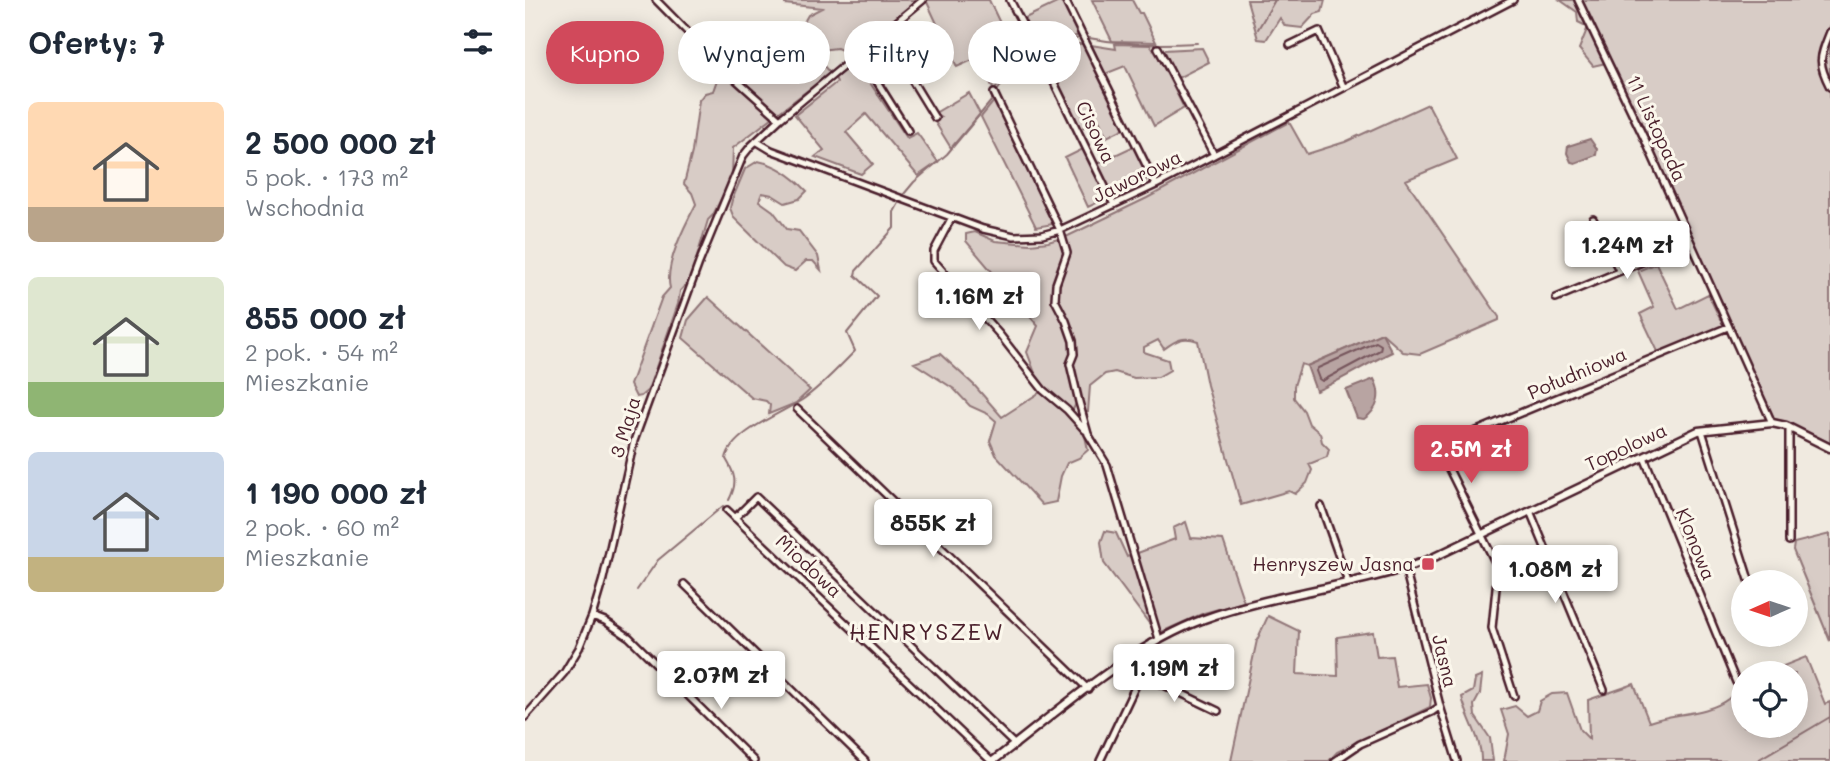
<!DOCTYPE html>
<html lang="pl">
<meta charset="utf-8">
<style>
:root{--surface:#fff;--page:#f2f2f3;--text:#1f2937;--muted:#747a83;--accent:#d1495b}
body{margin:0;font-family:Mali,sans-serif;background:var(--page);color:var(--text);height:100vh;display:flex;flex-direction:column;font-size:26px;white-space:nowrap}
*{box-sizing:border-box;margin:0}
p{font-size:23px;color:var(--muted)}
.icon{flex:none;width:38px;height:38px;fill:none;stroke:currentColor;stroke-width:2;stroke-linecap:round;stroke-linejoin:round}
.map{position:relative;flex:1;overflow:hidden}
.side{display:flex;flex-direction:column;background:var(--surface);width:525px}
.side>*{flex:none}
.banner{position:absolute;left:21px;top:21px;width:665px;height:63px;display:flex;gap:14px}
.needle{width:46px;rotate:267deg}
.fabs{position:absolute;left:1206px;top:570px;display:grid;gap:14px}
.fabs a{display:grid;place-items:center;width:77px;height:77px;border-radius:50%;background:var(--surface);box-shadow:0 4px 18px #0003;font-size:35px}
.price{position:absolute;translate:-50% -60px;padding:0 16px;border-radius:7px;background:#fff;color:#222;font-size:23px;line-height:46px;filter:drop-shadow(0 2px 4px #0008)}
.price::after{content:'';position:absolute;left:50%;top:42px;width:21px;height:16px;margin-left:-10px;background:inherit;clip-path:polygon(0 0,100% 0,50% 100%)}
.price.active{background:var(--accent);color:#fff}
ul{padding:0;list-style:none}
li{display:flex;align-items:center;gap:21px;height:175px;padding:0 28px}
li span{display:grid;place-items:center;flex:none;width:196px;height:140px;border-radius:10px;color:#555}
li>.icon{margin-inline-start:auto}
span .icon{width:84px;height:84px;fill:#fffc;stroke-width:1}
li b{font-size:30px}
h2{display:flex;justify-content:space-between;align-items:center;height:84px;padding:0 28px;font-size:30px}
.tag{padding:0 24px;border-radius:32px;background:var(--surface);box-shadow:0 4px 18px #0003;font-size:24px;line-height:63px}
.tag.active{background:var(--accent);color:#fff}
main{display:flex;flex:1;min-height:0}
.map>svg:first-child{display:block}
.green{fill:#d8ccc6;stroke:#917678;stroke-width:2}
.water{fill:#b8a4a2;stroke:#8c6f72;stroke-width:2}
.lines{fill:none;stroke-linecap:round;stroke-linejoin:round}
.shore{stroke:#76545b;stroke-width:2}
.stream{stroke:#8c6f72;stroke-width:2}
.minor-casing{stroke:#4a1f2b;stroke-width:10}
.tertiary-casing{stroke:#4a1f2b;stroke-width:11}
.minor{stroke:#fbf7ec;stroke-width:5}
.tertiary{stroke:#fbf7ec;stroke-width:6}
.poi-dot{fill:#d1495b;stroke:#fbf7ec;stroke-width:2.5}
.labels{text-anchor:middle;stroke-width:6;stroke-linejoin:round;paint-order:stroke}
.street-label{font-size:19px;fill:#4a1f2b;stroke:#fbf7ec}
.poi-label{font-size:19px;fill:#4a1f2b;stroke:#fbf7ec;text-anchor:end}
.quarter-label{font-size:23px;letter-spacing:2px;fill:#4a1f2b;stroke:#fbf7ec}
</style>
<main>
<section class="side">
<h2>Oferty: 7<svg class="icon" aria-label="filters" viewBox="0 0 24 24"><path d="M4 7h16M4 17h16"/><circle cx="9" cy="7" r="2"/><circle cx="15" cy="17" r="2"/></svg></h2>
<ul>
<li><span style="background:linear-gradient(#ffd9b3 75%,#b9a48a 0)"><svg class="icon" aria-label="home" viewBox="0 0 24 24"><path d="M3 11l9-7 9 7M6 9v11h12V9"/></svg></span><div><b>2 500 000 zł</b><p>5 pok. · 173 m²</p><p>Wschodnia</p></div></li>
<li><span style="background:linear-gradient(#dfe7d0 75%,#8fb573 0)"><svg class="icon" aria-label="home" viewBox="0 0 24 24"><path d="M3 11l9-7 9 7M6 9v11h12V9"/></svg></span><div><b>855 000 zł</b><p>2 pok. · 54 m²</p><p>Mieszkanie</p></div></li>
<li><span style="background:linear-gradient(#c9d6e8 75%,#c2b280 0)"><svg class="icon" aria-label="home" viewBox="0 0 24 24"><path d="M3 11l9-7 9 7M6 9v11h12V9"/></svg></span><div><b>1 190 000 zł</b><p>2 pok. · 60 m²</p><p>Mieszkanie</p></div></li>
</ul>
</section>
<div class="map">
<svg width="1305" height="761" viewBox="0 0 1305 761">
<rect width="100%" height="100%" fill="#f0eae0"/>
<filter id="ink" filterUnits="userSpaceOnUse"><feTurbulence type="fractalNoise" baseFrequency=".0143" numOctaves="2"/><feDisplacementMap in="SourceGraphic" scale="14" xChannelSelector="R" yChannelSelector="G"/><feConvolveMatrix kernelMatrix="1 2 1 2 8 2 1 2 1" color-interpolation-filters="sRGB"/></filter>
<g filter="url(#ink)">
<path class="green" d="M260,0H392L326,54L312,48L286,51L305,73L208,148L207,177L188,215L183,220L165,280L155,291L153,304L123,390L116,396L111,397L105,385L137,297L145,288C139,265 160,225 171,204L167,193L159,184L167,152L174,100L180,93L188,91L193,77H198L215,84L221,82L240,33L252,37L256,48L266,45L283,15L297,8L260,4Z
M401,0H464L492,59L469,91L454,57L432,67Z
M538,0L555,35L543,38L514,51L498,19Z
M567,0H607L614,13H617L631,42L587,41Z
M722,0H800L797,12L790,14L777,28L760,26L755,18L741,40L733,39Z
M1035,0H1305V443L1261,422L1249,419L1111,114L1088,84L1081,63L1068,66L1054,49L1063,27L1053,22L1052,12Z
M548,44H560L600,128L582,137L574,120L555,129L521,58L522,56Z
M590,44L625,45L634,58L659,108L629,126L600,66L580,74L566,45L591,49Z
M677,48L684,62L653,78L639,50Z
M328,64L333,65L382,138L392,133L413,162L393,176L341,114L321,132L348,164L336,174L290,157L299,150L270,115L312,82L310,78Z
M444,93L455,114L426,148L410,122L416,117L410,113Z
M469,101L528,224L511,227L456,117Z
M903,104L932,159L881,180L974,317V320L895,354L878,352L857,333L782,366L776,364L769,386V398L779,411L784,424L795,433L797,442L804,449L802,457L784,464L787,470L782,483L770,494L764,491L716,505L682,385L673,341C658,336 651,340 639,349L633,340L619,347V352L643,360L645,370L633,377L609,378L590,372L580,374L565,386L563,412H559L552,401L546,414L560,436L563,450L554,458L542,463L536,476L531,502L517,505L471,455L465,441L471,421L463,414L445,406L429,389L389,363L415,354L449,385L477,417L517,391L526,396L510,373L502,352L513,326L441,241V234L450,232L470,241L505,244L523,242L543,236L622,198L764,122L782,154L820,142Z
M609,146L623,175L620,182L592,194L586,192L571,164Z
M558,149L581,194L578,200L563,207L540,158Z
M233,161C253,165 268,176 282,191L274,199L260,203L247,195L237,193L234,201L248,211L262,229L274,231L293,256L296,270L288,261H281L270,271L259,267L209,218L205,208L207,200L220,169Z
M1131,263L1153,309L1183,294L1199,327L1135,356L1115,314L1129,307L1113,271Z
M183,297L285,390L271,403L244,414L245,405L241,401L227,398L158,338L163,320Z
M661,522L666,538L698,540L719,602L679,613L632,634L579,563L576,542L580,531L591,533L602,557L650,539L648,528Z
M1305,534V641L1268,550L1269,543Z
M743,616L774,631L772,674L813,676L812,637L848,632L852,657L867,656L872,687L902,684L906,698L905,707L812,752L804,761H706L732,640Z
M1281,657L1300,704L1305,702V761H979L984,734L976,710L990,706L1002,716L1012,711L1015,701L1027,694L1042,693L1055,730L1064,739L1063,700L1109,684L1124,722C1148,713 1182,715 1203,699C1209,694 1212,687 1218,682V726H1270V674H1238Z
M957,676L955,694L949,705L950,716L965,738L968,761H956C957,738 942,720 937,697L948,691L950,679Z"/>
<path class="water" d="M1065,139L1072,149L1071,155L1050,163L1046,162L1042,153L1043,146Z
M857,333L867,352C841,364 817,380 791,391L782,366Z
M849,379C857,394 854,409 839,419L832,418L821,390Z"/>
<g class="lines">
<path class="shore" d="M851,342L856,345L855,350L797,381L794,379L791,371L793,368Z"/>
<path class="stream" d="M733,29L750,0
M564,38C599,45 636,45 672,43
M517,51L544,40L555,38
M472,91L493,63L509,55
M379,194L389,182L422,154L467,100
M204,500C213,483 210,474 201,459C205,433 257,413 277,400C297,386 313,368 330,351L322,333L352,296L330,275L331,271L369,228V212L374,203
M112,590L133,560L198,506
M1231,761L1305,717"/>
<g class="minor-casing">
<path id="minor" d="M131,0L199,69L255,119
M485,0L511,51L517,58L589,205
M540,0L631,185
M1053,0L1120,140L1247,423
M1305,32C1295,57 1292,62 1305,87
M358,33L410,118
M765,45L794,31L818,86
M633,48L689,155
M331,55L346,72L383,131
M469,93L535,230L542,253L531,284L530,300L541,321L548,341L549,354L545,364L554,402L563,434L582,465L634,639
M231,141L246,150L458,229L489,236L517,235L535,230L631,185L988,0
M427,217L409,251V261L475,335L518,390L542,410L560,430
M1068,219L1094,270
M1031,298L1165,242
M272,409L563,689
M1264,427V541
M1177,431L1225,583
M1119,457L1211,682
M796,506L823,582
M202,510L466,761
M1005,511L1079,690
M210,518L231,497L490,745
M880,568L915,706L932,761
M159,584L340,761
M67,616L80,621L104,637L229,761
M616,674L693,711
M989,696L967,628L973,568L913,447L1203,327
M0,717L39,673L54,648L67,616L78,579L109,441L174,263L218,156L226,146L255,119L398,0
M575,761L628,649L627,643
M810,761L835,744L907,712L915,706"/>
</g>
<g class="tertiary-casing">
<path id="tertiary" d="M468,761C533,712 603,647 679,619C751,593 829,587 901,561L1173,431L1247,423L1261,426L1305,448"/>
</g>
<use href="#minor" class="minor"/>
<use href="#tertiary" class="tertiary"/>
</g>
</g>
<rect class="poi-dot" x="896" y="557" width="14" height="14" rx="3.5"/>
<g class="labels">
<g class="street-label">
<text transform="translate(1132 128) rotate(65)" y="7">11 Listopada</text>
<text transform="translate(571 132) rotate(64)" y="7">Cisowa</text>
<text transform="translate(612 176) rotate(-26)" y="7">Jaworowa</text>
<text transform="translate(1052 373) rotate(-23)" y="7">Południowa</text>
<text transform="translate(100 427) rotate(-73)" y="7">3 Maja</text>
<text transform="translate(1101 447) rotate(-25)" y="7">Topolowa</text>
<text transform="translate(1171 544) rotate(68)" y="7">Klonowa</text>
<text transform="translate(284 566) rotate(43)" y="7">Miodowa</text>
<text transform="translate(920 661) rotate(76)" y="7">Jasna</text>
</g>
<g class="poi-label">
<text x="889" y="571">Henryszew Jasna</text>
</g>
<g class="quarter-label">
<text x="402" y="640">HENRYSZEW</text>
</g>
</g>
</svg>
<div class="fabs">
<a><svg class="needle" viewBox="-14 -14 28 28"><path d="M0-13l5 13h-10z" fill="#e53935"/><path d="M0 13l5-13h-10z" fill="#747a83"/></svg></a>
<a><svg class="icon" aria-label="locate" viewBox="0 0 24 24"><circle cx="12" cy="12" r="6"/><path d="M12 2v4M12 18v4M2 12h4M18 12h4"/></svg></a>
</div>
<b class="price" style="left:1102px;top:281px">1.24M zł</b>
<b class="price" style="left:454px;top:332px">1.16M zł</b>
<b class="price active" style="left:946px;top:485px">2.5M zł</b>
<b class="price" style="left:408px;top:559px">855K zł</b>
<b class="price" style="left:1030px;top:605px">1.08M zł</b>
<b class="price" style="left:649px;top:704px">1.19M zł</b>
<b class="price" style="left:196px;top:711px">2.07M zł</b>
<div class="banner">
<a class="tag active">Kupno</a>
<a class="tag">Wynajem</a>
<a class="tag">Filtry</a>
<a class="tag">Nowe</a>
</div>
</div>
</main>
